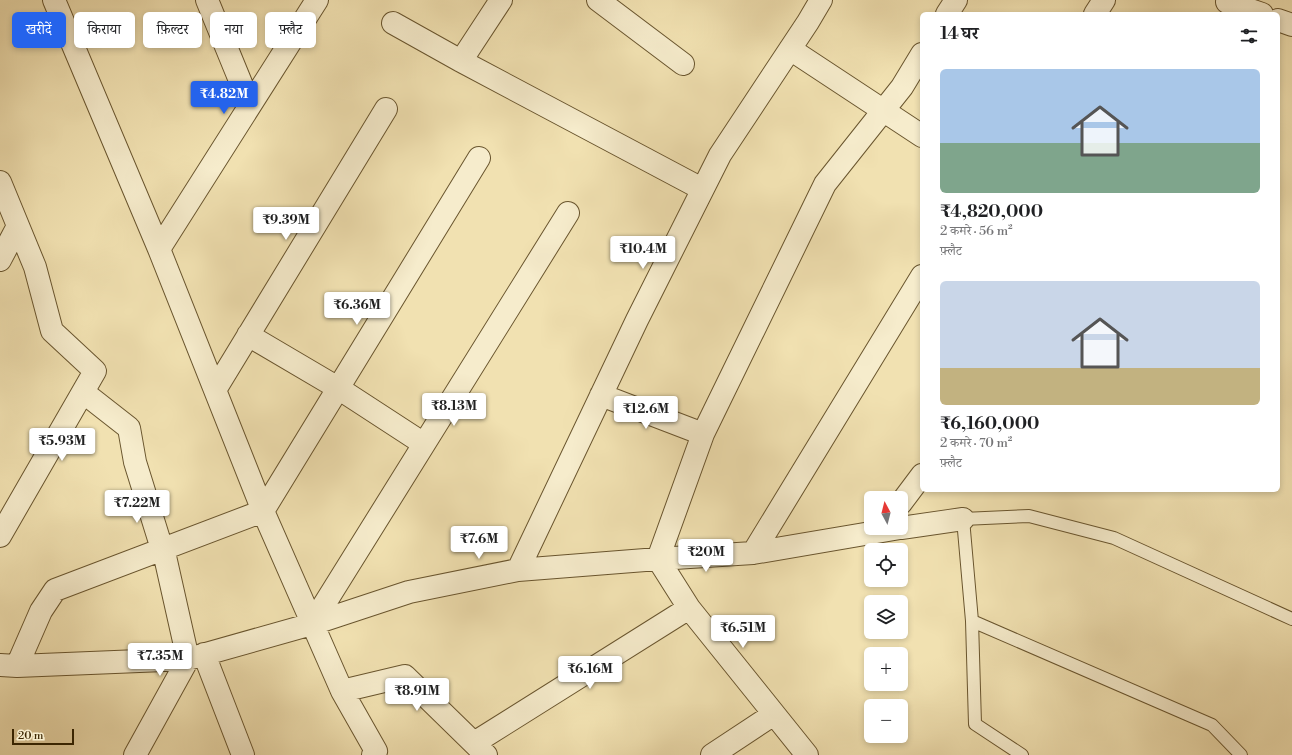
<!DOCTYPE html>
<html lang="hi">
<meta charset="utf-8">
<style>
:root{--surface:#fff;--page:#f6f6f6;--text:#202124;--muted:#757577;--accent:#2563eb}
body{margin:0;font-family:"Libre Bodoni","Noto Serif Devanagari",serif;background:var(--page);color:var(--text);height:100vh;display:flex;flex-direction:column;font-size:15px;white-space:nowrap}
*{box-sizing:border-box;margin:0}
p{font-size:13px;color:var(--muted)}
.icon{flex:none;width:22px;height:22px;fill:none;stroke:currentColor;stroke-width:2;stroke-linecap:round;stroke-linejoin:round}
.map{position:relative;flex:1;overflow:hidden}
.side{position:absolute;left:920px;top:12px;width:360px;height:480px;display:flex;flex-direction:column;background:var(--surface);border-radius:6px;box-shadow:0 2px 6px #0003}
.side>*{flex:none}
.top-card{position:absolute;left:12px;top:12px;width:380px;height:36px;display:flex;gap:8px}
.needle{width:26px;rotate:353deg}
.controls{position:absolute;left:864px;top:491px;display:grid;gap:8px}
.controls a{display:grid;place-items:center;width:44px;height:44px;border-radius:6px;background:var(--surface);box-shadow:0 2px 6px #0003;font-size:20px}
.scale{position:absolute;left:12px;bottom:10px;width:62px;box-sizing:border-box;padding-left:4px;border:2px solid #3c2602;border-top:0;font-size:11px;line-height:14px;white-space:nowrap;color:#3c2602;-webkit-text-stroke:3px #f6eccc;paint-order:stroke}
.price{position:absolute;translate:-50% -34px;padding:0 9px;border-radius:4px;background:#fff;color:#222;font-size:13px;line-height:26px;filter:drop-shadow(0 1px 2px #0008)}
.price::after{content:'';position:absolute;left:50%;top:24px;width:12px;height:9px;margin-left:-6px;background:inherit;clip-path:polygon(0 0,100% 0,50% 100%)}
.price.selected{background:var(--accent);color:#fff}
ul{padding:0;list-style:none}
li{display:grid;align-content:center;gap:8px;height:212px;padding:0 20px}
li span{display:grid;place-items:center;height:124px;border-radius:6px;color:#555}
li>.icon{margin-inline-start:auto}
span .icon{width:72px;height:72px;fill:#fffc;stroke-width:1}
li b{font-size:17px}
h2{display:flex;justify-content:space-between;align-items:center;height:48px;padding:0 20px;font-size:17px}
.chip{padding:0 14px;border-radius:6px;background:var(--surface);box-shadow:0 2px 6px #0003;font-size:14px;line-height:36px}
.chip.selected{background:var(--accent);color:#fff}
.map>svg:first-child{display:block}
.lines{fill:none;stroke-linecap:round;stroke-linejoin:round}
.lane-casing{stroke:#69552e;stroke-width:14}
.street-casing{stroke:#69552e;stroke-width:24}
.lane{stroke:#f6eccc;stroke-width:12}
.street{stroke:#f6eccc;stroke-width:22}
</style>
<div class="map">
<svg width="1292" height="755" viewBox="0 0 1292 755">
<rect width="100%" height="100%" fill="#f1e1b1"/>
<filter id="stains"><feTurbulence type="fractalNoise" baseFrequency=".005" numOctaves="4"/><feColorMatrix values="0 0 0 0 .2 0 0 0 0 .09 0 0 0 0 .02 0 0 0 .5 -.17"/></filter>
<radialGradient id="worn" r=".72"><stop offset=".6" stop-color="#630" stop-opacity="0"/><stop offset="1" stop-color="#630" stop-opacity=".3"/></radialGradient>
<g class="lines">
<g class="lane-casing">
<path id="lane" d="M972,621L1212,725L1241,755
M1022,755L975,724L972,621L963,519L1029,516L1114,538L1292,619"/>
</g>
<g class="street-casing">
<path id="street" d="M54,0L159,249L263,511L342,691L376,751L373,755
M207,0L250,105
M598,0L683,64
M1227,2L1262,14
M947,14L956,0
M1095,14L1104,0
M1278,20L1292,25
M393,23L461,61L702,189
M790,49L922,136
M461,61L501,0
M0,182L35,267L52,331L95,371L0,536
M159,249L317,0
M0,260L18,226
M248,335L338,388L424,444
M215,390L386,109
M83,392L129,428L135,462L162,549L164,552L188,659L135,755
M601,395L703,434
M901,503L922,475
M901,528L963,519
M753,553L922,276
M658,559L703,434L825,184L902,87L922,54
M658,559L689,608L807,755
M518,570L637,320L720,155L808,22L821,0
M312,624L568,213
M204,654L243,755
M0,665L17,666L188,659L312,624L409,592L518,570L658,559L753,553L900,528
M17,666L41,611L55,590L263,511L479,158
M342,691L405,676L486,755
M474,743L689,608
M712,755L774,714"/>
</g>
<use href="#lane" class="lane"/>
<use href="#street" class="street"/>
</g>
<rect width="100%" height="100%" filter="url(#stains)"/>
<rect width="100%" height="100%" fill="url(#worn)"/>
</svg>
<div class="controls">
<a><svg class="needle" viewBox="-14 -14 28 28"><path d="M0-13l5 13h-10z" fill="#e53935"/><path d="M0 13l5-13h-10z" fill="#757577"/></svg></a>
<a><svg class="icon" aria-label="locate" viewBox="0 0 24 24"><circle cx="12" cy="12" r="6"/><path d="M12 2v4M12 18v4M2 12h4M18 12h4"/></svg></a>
<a><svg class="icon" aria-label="layers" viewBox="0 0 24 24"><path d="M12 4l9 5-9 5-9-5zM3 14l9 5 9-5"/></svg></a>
<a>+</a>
<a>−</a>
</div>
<div class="scale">20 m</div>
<b class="price selected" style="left:224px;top:115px">₹4.82M</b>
<b class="price" style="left:286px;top:241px">₹9.39M</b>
<b class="price" style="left:643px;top:270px">₹10.4M</b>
<b class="price" style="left:357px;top:326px">₹6.36M</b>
<b class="price" style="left:454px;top:427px">₹8.13M</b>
<b class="price" style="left:646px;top:430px">₹12.6M</b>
<b class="price" style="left:62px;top:462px">₹5.93M</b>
<b class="price" style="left:137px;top:524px">₹7.22M</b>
<b class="price" style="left:479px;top:560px">₹7.6M</b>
<b class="price" style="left:706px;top:573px">₹20M</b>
<b class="price" style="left:743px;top:649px">₹6.51M</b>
<b class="price" style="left:160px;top:677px">₹7.35M</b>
<b class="price" style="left:590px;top:690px">₹6.16M</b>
<b class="price" style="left:417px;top:712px">₹8.91M</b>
<div class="top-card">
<a class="chip selected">खरीदें</a>
<a class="chip">किराया</a>
<a class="chip">फ़िल्टर</a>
<a class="chip">नया</a>
<a class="chip">फ़्लैट</a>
</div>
<section class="side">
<h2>14 घर<svg class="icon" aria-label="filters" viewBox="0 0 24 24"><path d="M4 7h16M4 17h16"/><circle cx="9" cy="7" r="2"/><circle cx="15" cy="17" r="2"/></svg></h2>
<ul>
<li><span style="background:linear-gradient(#a9c7e8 60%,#7fa58c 0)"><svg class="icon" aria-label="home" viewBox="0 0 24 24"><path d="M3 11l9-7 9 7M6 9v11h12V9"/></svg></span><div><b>₹4,820,000</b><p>2 कमरे · 56 m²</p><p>फ़्लैट</p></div></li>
<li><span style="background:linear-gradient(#c9d6e8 70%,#c2b280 0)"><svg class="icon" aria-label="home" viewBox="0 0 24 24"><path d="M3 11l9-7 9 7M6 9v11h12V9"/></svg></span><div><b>₹6,160,000</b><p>2 कमरे · 70 m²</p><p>फ़्लैट</p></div></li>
</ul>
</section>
</div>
